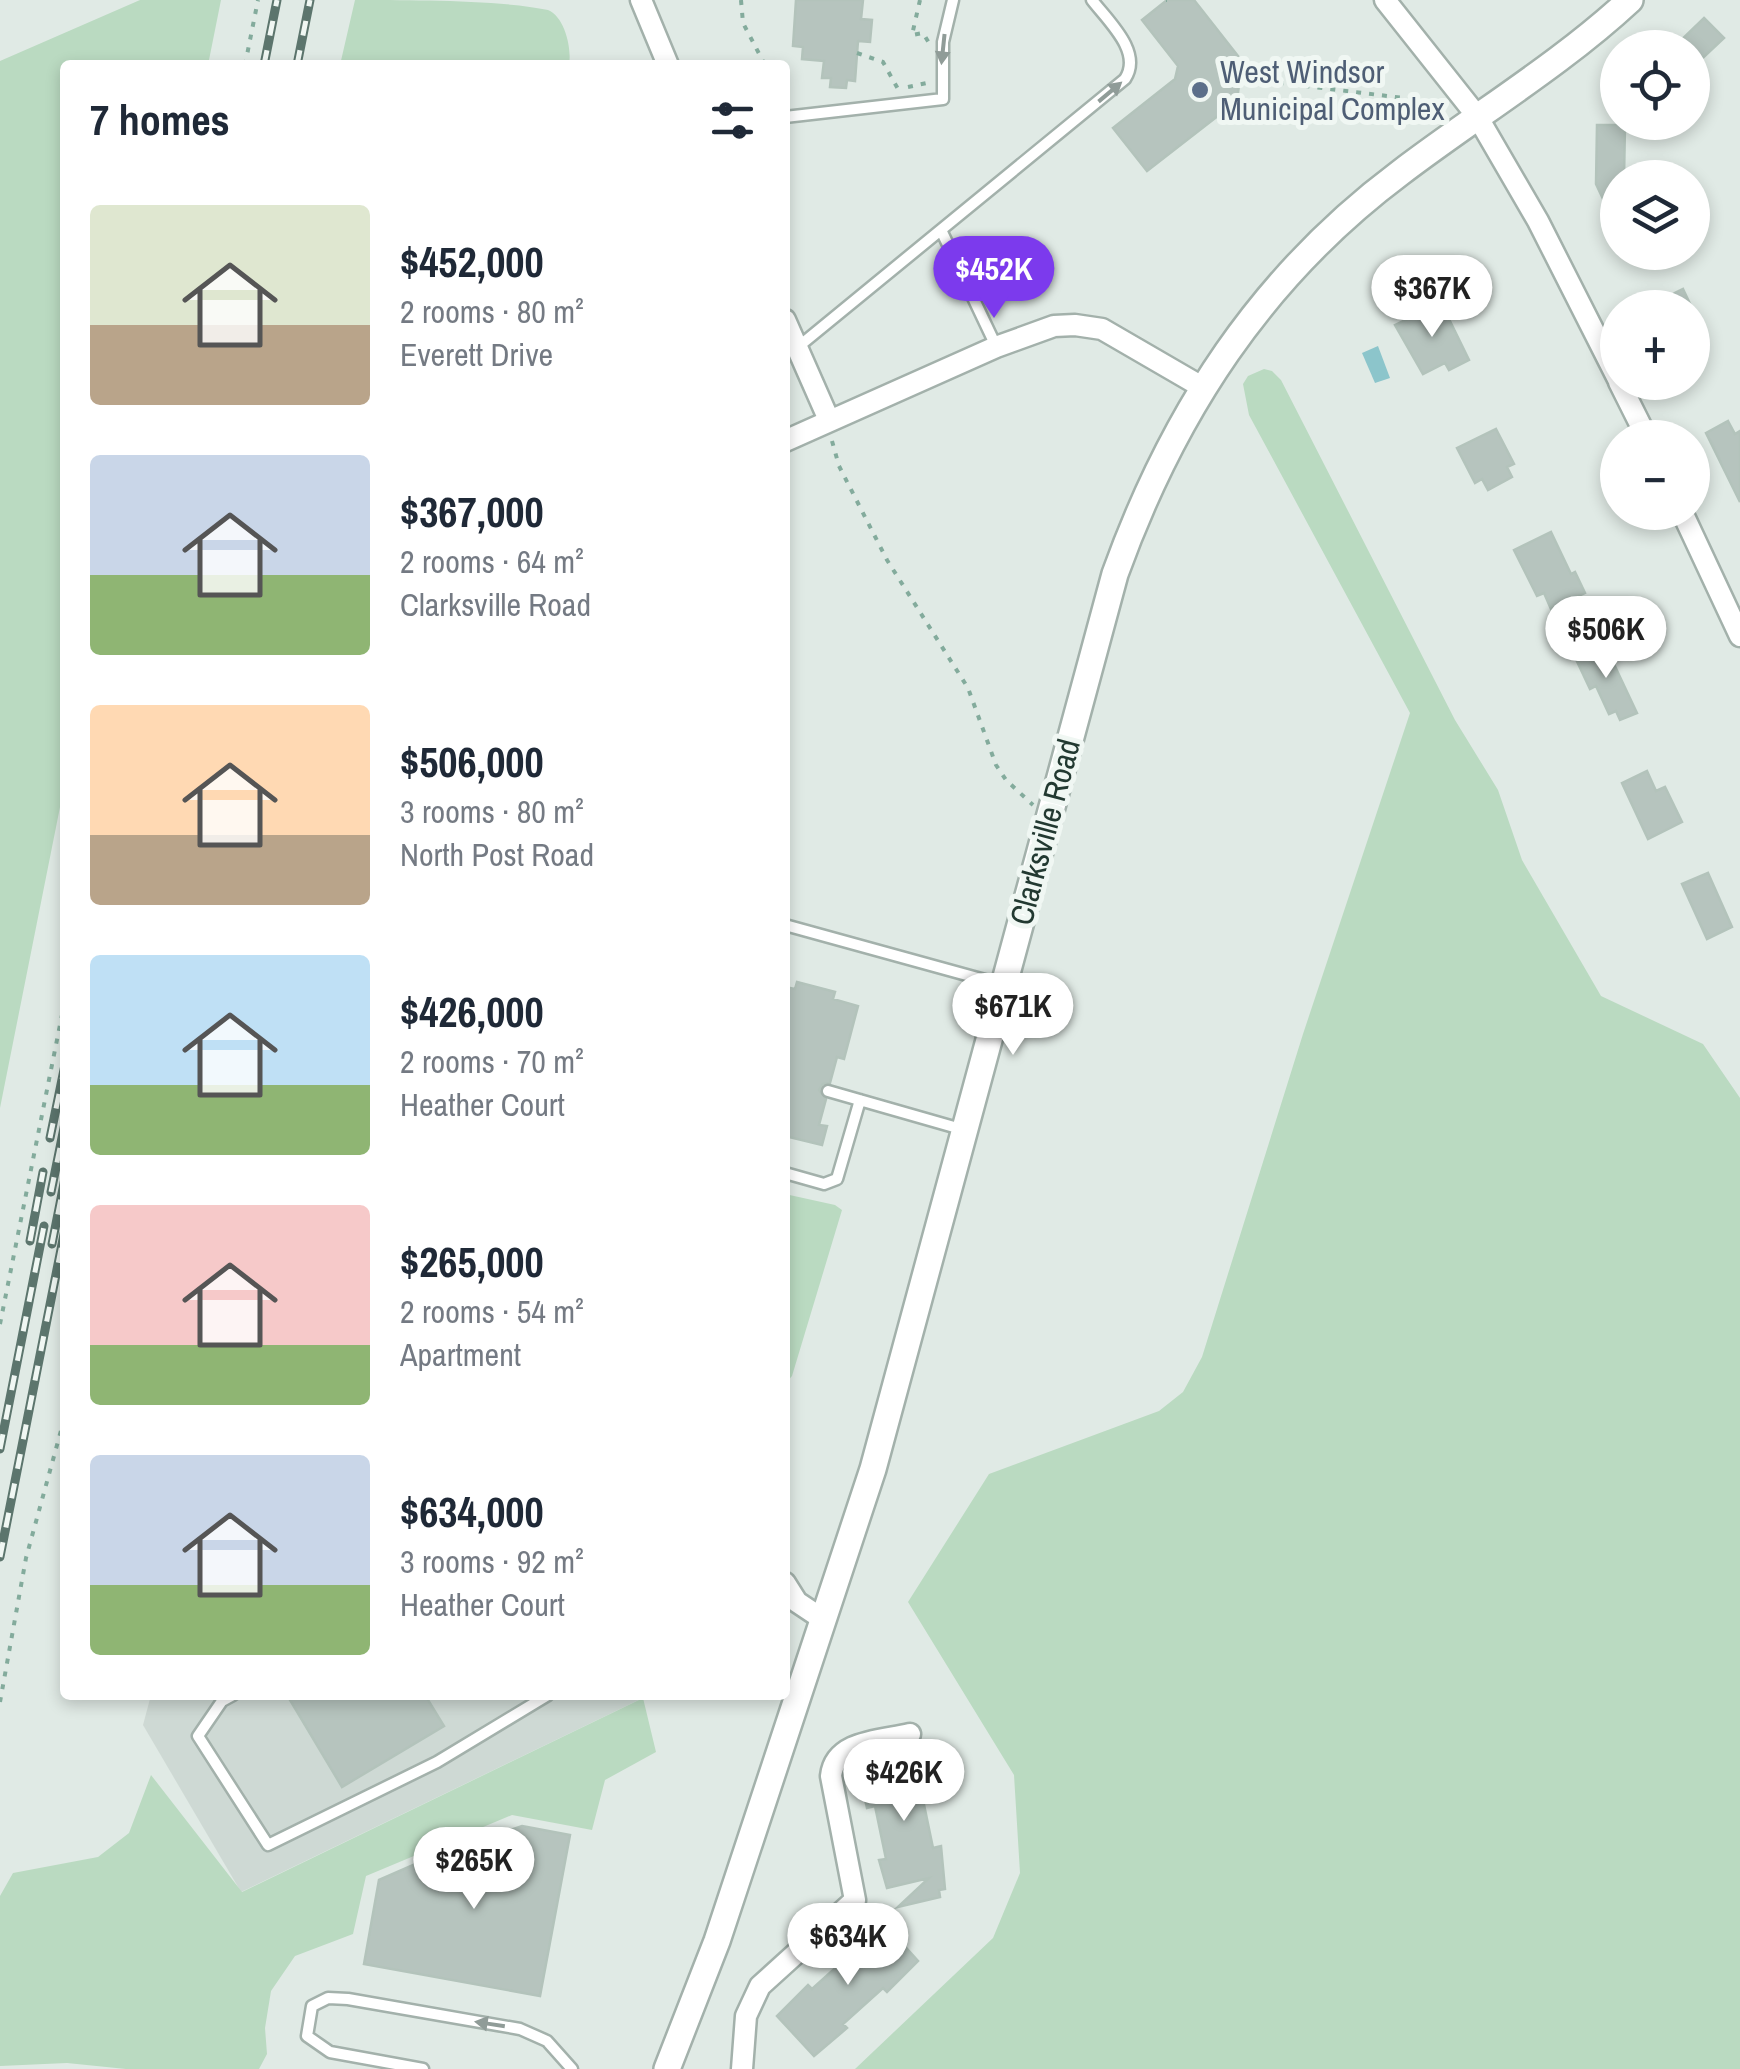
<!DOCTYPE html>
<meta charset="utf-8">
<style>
:root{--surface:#fff;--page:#f2f2f3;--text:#1f2937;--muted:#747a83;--accent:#7c3aed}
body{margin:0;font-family:"Archivo Narrow",sans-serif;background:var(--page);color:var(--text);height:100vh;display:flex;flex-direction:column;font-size:38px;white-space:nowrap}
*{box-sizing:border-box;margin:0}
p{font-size:32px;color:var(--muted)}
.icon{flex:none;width:55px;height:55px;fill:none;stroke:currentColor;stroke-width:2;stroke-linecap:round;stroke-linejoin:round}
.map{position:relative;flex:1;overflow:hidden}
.sheet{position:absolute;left:60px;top:60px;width:730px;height:1640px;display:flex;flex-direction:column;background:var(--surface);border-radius:10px;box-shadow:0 5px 15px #0003}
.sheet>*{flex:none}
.tools{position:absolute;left:1600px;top:30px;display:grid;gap:20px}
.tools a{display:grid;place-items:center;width:110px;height:110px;border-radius:50%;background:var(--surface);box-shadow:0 5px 15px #0003;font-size:50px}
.price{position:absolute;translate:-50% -85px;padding:0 22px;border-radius:35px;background:#fff;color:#222;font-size:32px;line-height:65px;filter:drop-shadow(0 2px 5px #0008)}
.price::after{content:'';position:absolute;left:50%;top:60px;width:30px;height:22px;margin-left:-15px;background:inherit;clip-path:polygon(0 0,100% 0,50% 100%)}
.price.current{background:var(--accent);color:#fff}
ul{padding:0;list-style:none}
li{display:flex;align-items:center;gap:30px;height:250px;padding:0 30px}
li span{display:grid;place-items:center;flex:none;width:280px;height:200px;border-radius:10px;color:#555}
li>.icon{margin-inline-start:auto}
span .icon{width:120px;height:120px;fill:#fffc;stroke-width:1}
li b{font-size:42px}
h2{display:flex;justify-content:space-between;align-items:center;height:120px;padding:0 30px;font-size:42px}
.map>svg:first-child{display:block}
.built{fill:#ced9d4}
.green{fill:#badac1}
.water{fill:#8cc5cb}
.building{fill:#b6c4be;stroke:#b3c3bb;stroke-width:2.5}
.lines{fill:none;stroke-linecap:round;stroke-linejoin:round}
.service-casing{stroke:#a3b1ab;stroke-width:15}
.minor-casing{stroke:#a3b1ab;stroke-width:25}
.tertiary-casing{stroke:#a3b1ab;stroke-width:30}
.path{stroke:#83ab9c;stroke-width:4;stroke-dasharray:5 8;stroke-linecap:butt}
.service{stroke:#fff;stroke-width:10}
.minor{stroke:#fff;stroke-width:20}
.tertiary{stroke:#fff;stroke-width:25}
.rail-casing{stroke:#5c756d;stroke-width:9}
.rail{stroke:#f0f7f3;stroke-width:5;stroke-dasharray:15;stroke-linecap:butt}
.oneway{fill:#909c98}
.service-dot{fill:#5c6f8a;stroke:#f0f7f3;stroke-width:4}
.labels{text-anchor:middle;stroke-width:10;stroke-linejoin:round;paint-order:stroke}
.service-label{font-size:32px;fill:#4e5e75;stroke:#f0f7f3;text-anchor:start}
.street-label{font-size:32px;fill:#223931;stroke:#f0f7f3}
</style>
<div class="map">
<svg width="1740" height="2069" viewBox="0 0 1740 2069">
<rect width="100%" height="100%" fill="#e0eae5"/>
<path class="built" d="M151,1695H649L241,1892L143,1725Z"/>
<path class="green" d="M140,0H221L208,65H65V782L0,1108V61Z
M355,0C408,0 502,0 548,10C565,17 572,49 569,65H340Z
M1264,369L1272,371L1281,380L1455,720L1498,790L1522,860L1601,996L1703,1044L1740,1098V2069H855L993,1938L1020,1873L1014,1775L908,1602L989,1474L1159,1411L1183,1392L1202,1357L1303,1034L1410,713L1249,415L1243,384L1248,376Z
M785,1194L835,1205L842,1210L792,1376L785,1384Z
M643,1698L656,1752L605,1780L592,1830L512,1815L366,1876L353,1934L295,1956L271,1991L265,2028L267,2054L259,2069H126L67,2063L0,2066V1896L13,1873L98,1857L129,1833L151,1775L242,1892Z"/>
<path class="water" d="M1378,346L1390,378L1375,383L1362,353Z"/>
<path class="building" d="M796,0H863L861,19L872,20L870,42L858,41L855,81L847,80L846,88L830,87L831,78H822L824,61L802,59L803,47L793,46Z
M1167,0H1194L1242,61L1237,101L1147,171L1113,128L1175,79L1178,66L1142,20Z
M1704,18L1724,38L1692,68V48H1673Z
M1597,125H1625L1624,178H1618V231L1596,184Z
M1683,289L1692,308H1644Z
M1431,301L1439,317L1446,313L1469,360L1449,370L1445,363L1423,374L1395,325L1418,314L1415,308Z
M1728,421L1735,434L1740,431V502L1706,433Z
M1496,429L1514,464L1507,467L1512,477L1488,490L1482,479L1475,483L1457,448Z
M1551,532L1571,574L1575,572L1585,593L1551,609L1544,593L1537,596L1514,550Z
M1604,643L1637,713L1620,720L1616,711L1609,714L1596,686L1590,689L1575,657Z
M1647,771L1656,791L1665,787L1682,822L1648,839L1622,783Z
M1708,873L1732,927L1707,939L1682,884Z
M797,982L835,992L833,999L858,1006L844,1059L837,1057L830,1083L823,1084L819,1090L826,1099L819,1125L827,1126L822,1145L785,1136V987L795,989Z
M299,1695H425L444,1726L342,1787L290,1700Z
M907,1749L908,1756L915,1755L917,1767L921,1766L925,1775L929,1794L922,1795L933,1848L941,1846L945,1889L939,1890L940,1897L898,1907L929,1878L887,1888L879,1860L886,1859L875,1806L867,1808L863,1790V1780L866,1779L863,1766L869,1765L868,1757Z
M522,1826L570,1835L540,1996L364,1964L379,1880L461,1844L480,1847L483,1834L493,1836Z
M882,1921L918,1961L887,1992L883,1988L843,2024L847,2028L814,2056L777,2016L808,1985L812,1989L852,1953L848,1949Z"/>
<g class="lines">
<g class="service-casing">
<path id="service" d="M785,117L943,99V42L953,0
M941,230L996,346
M785,352L798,347L1125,79C1143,52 1108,21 1092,0
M785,925L1003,985
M828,1091L961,1129
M785,1173L824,1184L837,1179L860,1100
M233,1695L222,1701L198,1736L268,1845L437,1762L548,1695
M423,2069L330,2052L307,2036L312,2006L328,1998L348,1999L520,2029L547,2041L572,2069"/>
</g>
<g class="minor-casing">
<path id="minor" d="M641,0L668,65
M1385,0L1477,116L1538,221L1618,379
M785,320L829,420
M1619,382L1647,438
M785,441L996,347L1054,326L1075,325L1102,329L1202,387
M1682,512L1740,636
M785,1583L797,1602L824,1620
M742,2069L746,2016L760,1986L855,1900L831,1776C835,1740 881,1741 910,1734"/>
</g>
<g class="tertiary-casing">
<path id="tertiary" d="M667,2069L717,1941L873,1469L1115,574C1173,413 1261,277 1400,173C1476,115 1560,65 1630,0"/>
</g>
<path class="path" d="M741,0L743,23L765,65
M920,0L912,35L923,33L929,43
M1166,0H1167
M857,53L883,62L898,89
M245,65L258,0
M1240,78L1420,100
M908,87L927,83V77
M832,441L839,466L887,560L968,688L996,765L1006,780L1033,805
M0,1324L65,1000
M0,1702L26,1558L65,1416"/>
<use href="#service" class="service"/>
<use href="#minor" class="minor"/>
<use href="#tertiary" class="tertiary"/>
<g class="rail-casing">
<path id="rail" d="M264,65L277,0
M297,65L310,0
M50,1138L65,1065
M51,1192L65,1123
M30,1241L43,1172
M52,1244L65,1178
M0,1449L44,1226
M0,1557L65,1229"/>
</g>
<use href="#rail" class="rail"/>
</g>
<defs><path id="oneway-solid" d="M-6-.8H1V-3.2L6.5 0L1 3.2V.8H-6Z" transform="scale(2.5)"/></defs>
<g class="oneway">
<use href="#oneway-solid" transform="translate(943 49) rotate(96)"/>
<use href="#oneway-solid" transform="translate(1110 92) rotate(-40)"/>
<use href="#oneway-solid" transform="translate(490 2024) rotate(-171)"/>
</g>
<circle class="service-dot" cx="1200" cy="90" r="10"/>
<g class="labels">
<g class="service-label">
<text x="1220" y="83">West Windsor<tspan x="1220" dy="37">Municipal Complex</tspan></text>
</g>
<g class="street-label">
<text transform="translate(1045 832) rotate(-75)" y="11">Clarksville Road</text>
</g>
</g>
</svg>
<div class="tools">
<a><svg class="icon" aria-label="locate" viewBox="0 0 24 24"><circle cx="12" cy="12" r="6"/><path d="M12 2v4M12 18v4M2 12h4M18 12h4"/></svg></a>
<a><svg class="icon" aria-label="layers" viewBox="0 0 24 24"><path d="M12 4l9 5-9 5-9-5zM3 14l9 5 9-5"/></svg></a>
<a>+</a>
<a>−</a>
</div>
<b class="price current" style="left:994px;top:321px">$452K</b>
<b class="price" style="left:1432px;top:340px">$367K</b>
<b class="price" style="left:1606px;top:681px">$506K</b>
<b class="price" style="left:1013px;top:1058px">$671K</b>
<b class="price" style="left:904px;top:1824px">$426K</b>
<b class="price" style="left:474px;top:1912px">$265K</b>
<b class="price" style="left:848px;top:1988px">$634K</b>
<section class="sheet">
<h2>7 homes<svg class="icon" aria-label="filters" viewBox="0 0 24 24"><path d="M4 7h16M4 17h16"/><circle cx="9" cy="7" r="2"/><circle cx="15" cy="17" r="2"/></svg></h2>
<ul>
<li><span style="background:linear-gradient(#dfe7d0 60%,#b9a48a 0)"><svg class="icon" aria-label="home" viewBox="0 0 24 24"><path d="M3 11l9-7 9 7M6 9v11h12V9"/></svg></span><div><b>$452,000</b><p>2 rooms · 80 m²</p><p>Everett Drive</p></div></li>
<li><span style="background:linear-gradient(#c9d6e8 60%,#8fb573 0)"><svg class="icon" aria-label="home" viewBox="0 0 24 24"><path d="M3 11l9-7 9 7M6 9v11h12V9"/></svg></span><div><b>$367,000</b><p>2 rooms · 64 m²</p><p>Clarksville Road</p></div></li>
<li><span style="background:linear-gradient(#ffd9b3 65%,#b9a48a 0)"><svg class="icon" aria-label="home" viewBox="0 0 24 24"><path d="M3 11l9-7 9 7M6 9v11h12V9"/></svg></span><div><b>$506,000</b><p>3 rooms · 80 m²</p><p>North Post Road</p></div></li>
<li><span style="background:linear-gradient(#bfe0f5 65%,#8fb573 0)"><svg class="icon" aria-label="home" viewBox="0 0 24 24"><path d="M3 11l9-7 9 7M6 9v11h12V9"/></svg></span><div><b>$426,000</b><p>2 rooms · 70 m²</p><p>Heather Court</p></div></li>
<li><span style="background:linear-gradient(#f6c9c9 70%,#8fb573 0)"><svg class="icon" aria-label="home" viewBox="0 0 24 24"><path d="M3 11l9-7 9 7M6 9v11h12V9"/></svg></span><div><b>$265,000</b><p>2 rooms · 54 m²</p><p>Apartment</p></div></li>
<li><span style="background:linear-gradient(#c9d6e8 65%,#8fb573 0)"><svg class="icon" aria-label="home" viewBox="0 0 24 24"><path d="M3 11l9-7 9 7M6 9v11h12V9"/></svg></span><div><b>$634,000</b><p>3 rooms · 92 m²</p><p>Heather Court</p></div></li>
</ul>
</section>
</div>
